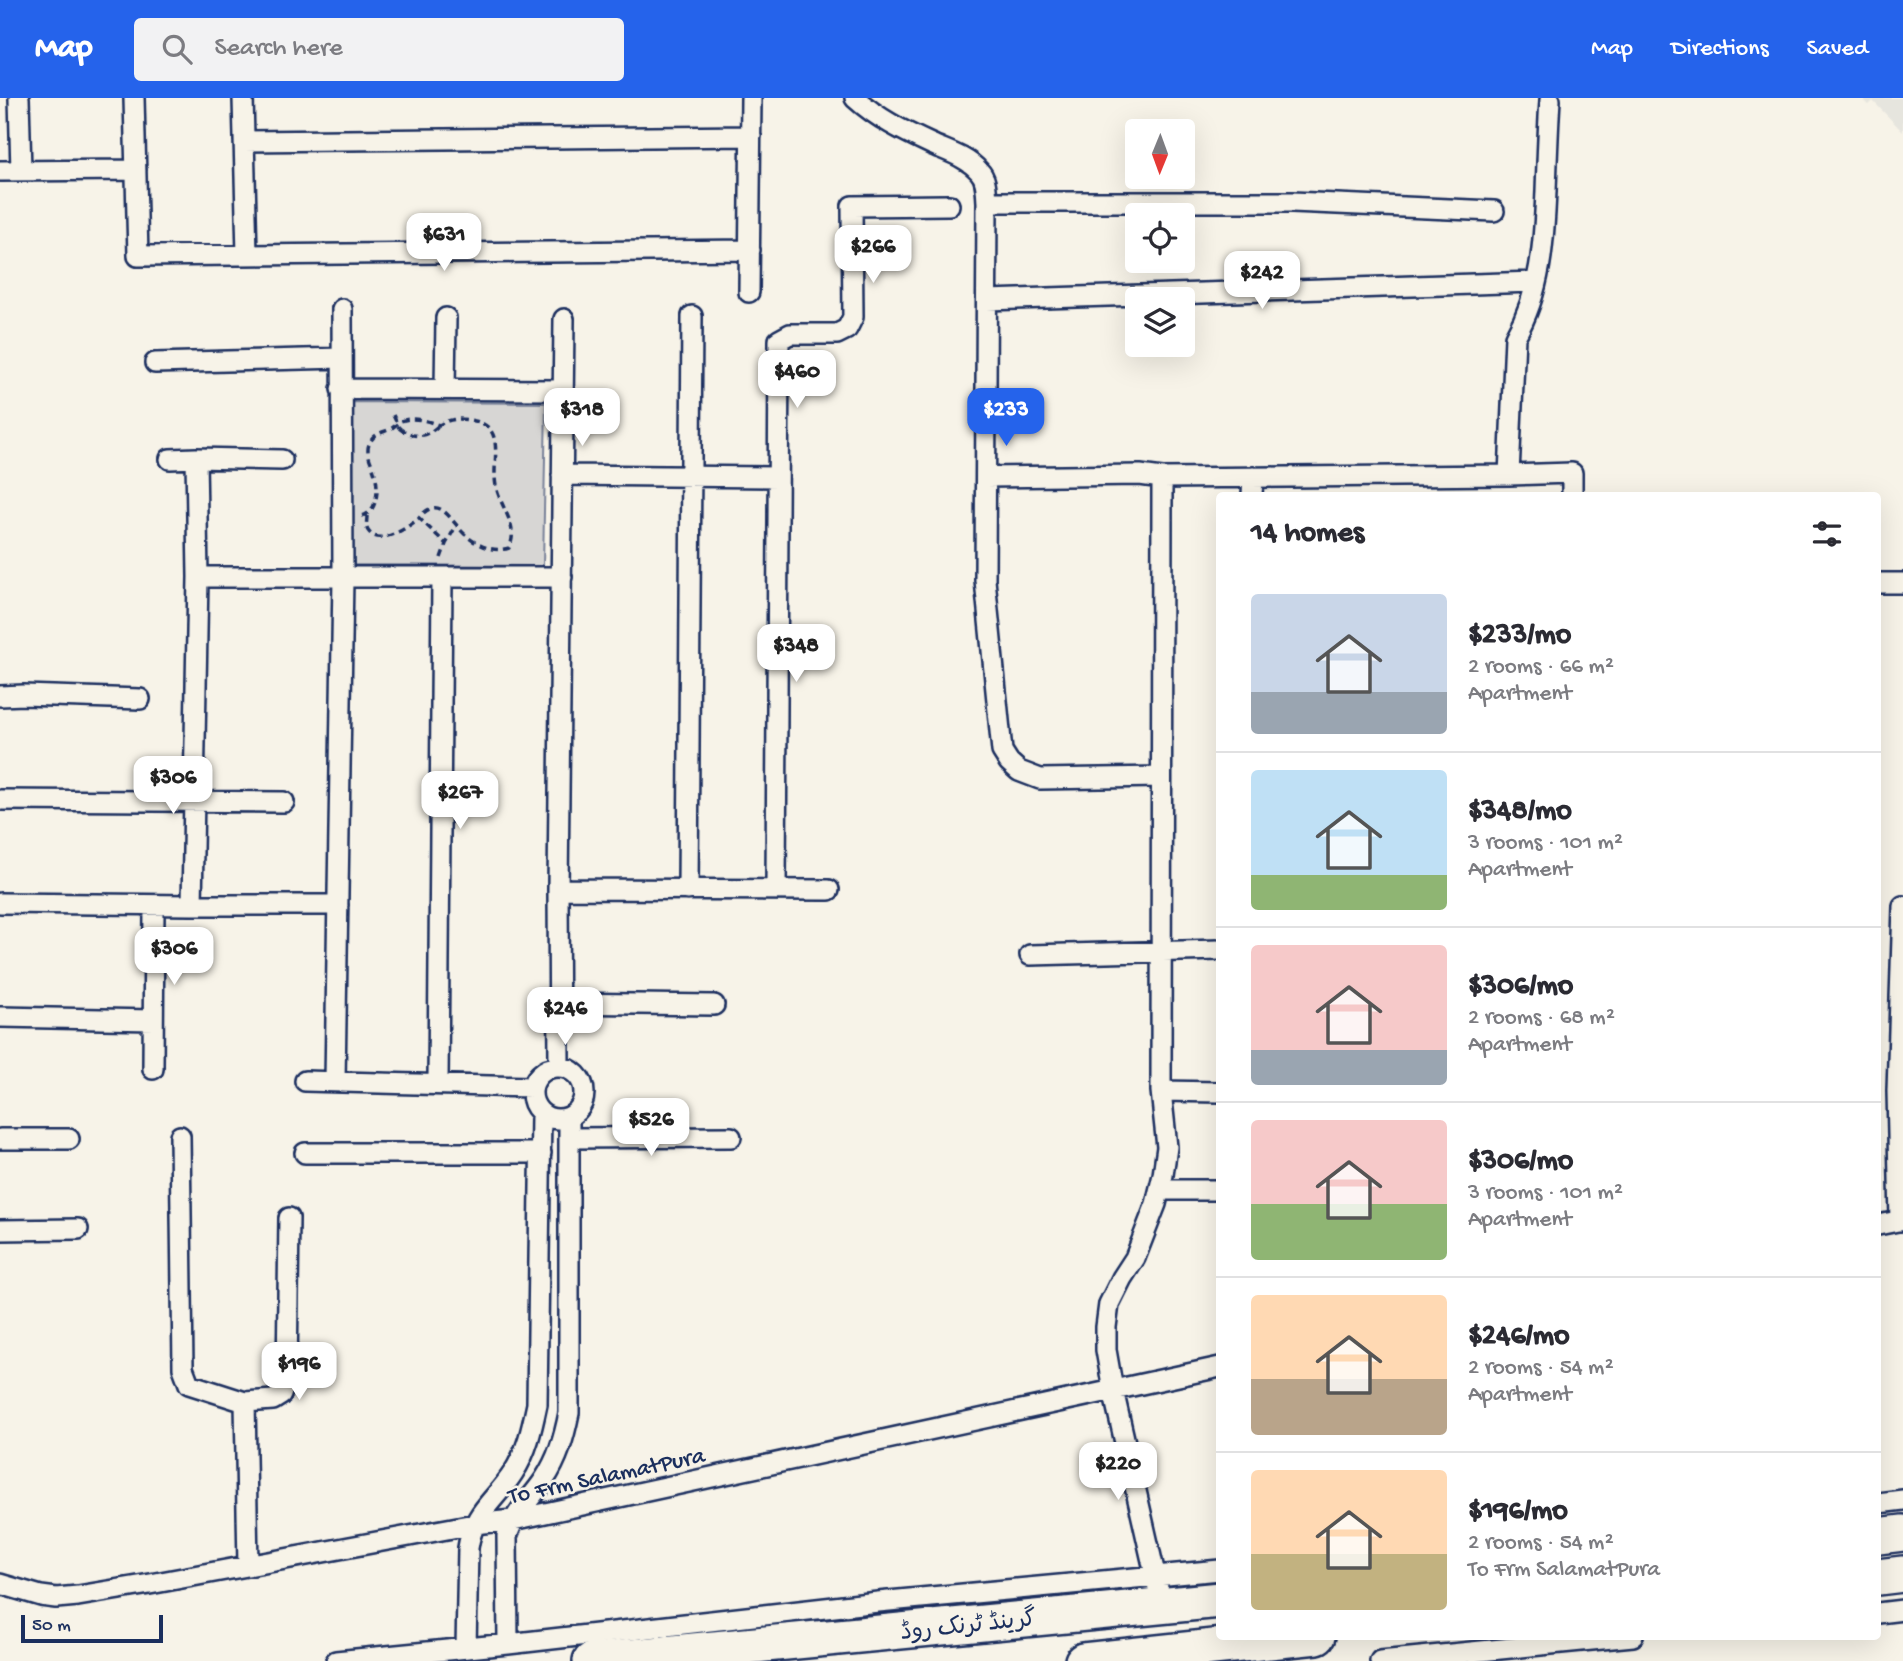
<!DOCTYPE html>
<meta charset="utf-8">
<style>
:root{--surface:#fff;--page:#f2f2f3;--text:#2b2b33;--muted:#7c7c81;--line:#e1e1e2;--accent:#2563eb}
body{margin:0;font-family:"Gochi Hand","Playpen Sans Arabic",sans-serif;background:var(--page);color:var(--text);height:100vh;display:flex;flex-direction:column;font-size:26px;white-space:nowrap}
*{box-sizing:border-box;margin:0}
p{font-size:23px;color:var(--muted)}
.icon{flex:none;width:38px;height:38px;fill:none;stroke:currentColor;stroke-width:2;stroke-linecap:round;stroke-linejoin:round}
.map{position:relative;flex:1;overflow:hidden}
.sheet{position:absolute;left:1216px;top:394px;width:665px;height:1148px;display:flex;flex-direction:column;background:var(--surface);border-radius:7px;box-shadow:0 7px 28px #0002}
.sheet>*{flex:none}
.needle{width:46px;rotate:181deg}
.fabs{position:absolute;left:1125px;top:21px;display:grid;gap:14px}
.fabs a{display:grid;place-items:center;width:70px;height:70px;border-radius:7px;background:var(--surface);box-shadow:0 7px 28px #0002;font-size:35px}
.scale{position:absolute;left:21px;bottom:18px;width:142px;box-sizing:border-box;padding-left:7px;border:4px solid #1b2f5e;border-top:0;font-size:19px;line-height:24px;white-space:nowrap;color:#1b2f5e;-webkit-text-stroke:5px #f7f3e8;paint-order:stroke}
.price{position:absolute;translate:-50% -60px;padding:0 16px;border-radius:14px;background:#fff;color:#222;font-size:23px;line-height:46px;filter:drop-shadow(0 2px 4px #0008)}
.price::after{content:'';position:absolute;left:50%;top:42px;width:21px;height:16px;margin-left:-10px;background:inherit;clip-path:polygon(0 0,100% 0,50% 100%)}
.price.active{background:var(--accent);color:#fff}
ul{padding:0;list-style:none}
li{display:flex;align-items:center;gap:21px;height:175px;padding:0 35px}
li+li{border-top:2px solid var(--line)}
li span{display:grid;place-items:center;flex:none;width:196px;height:140px;border-radius:7px;color:#555}
li>.icon{margin-inline-start:auto}
span .icon{width:84px;height:84px;fill:#fffc;stroke-width:1}
li b{font-size:30px}
h2{display:flex;justify-content:space-between;align-items:center;height:84px;padding:0 35px;font-size:30px}
header{display:flex;align-items:center;gap:42px;box-sizing:border-box;height:98px;padding:0 35px;background:var(--accent);color:#fff}
header strong{font-size:33px}
nav{display:flex;gap:38px;margin-inline-start:auto;font-size:24px}
.search{width:490px;height:63px;background:var(--page);display:flex;align-items:center;gap:18px;box-sizing:border-box;padding:0 24px;border-radius:7px;color:var(--muted);font-size:26px}
.map>svg:first-child{display:block}
.built{fill:#e6e5de}
.green{fill:#d7d6d4;stroke:#798299;stroke-width:2}
.lines{fill:none;stroke-linecap:round;stroke-linejoin:round}
.street-casing{stroke:#1b2f5e;stroke-width:24}
.highway-casing{stroke:#1b2f5e;stroke-width:40}
.path{stroke:#1b2f5e;stroke-width:3.5;stroke-dasharray:7 5;stroke-linecap:butt}
.street{stroke:#f7f3e8;stroke-width:19}
.highway{stroke:#f7f3e8;stroke-width:35}
.path-bridge{stroke:#1b2f5e;stroke-width:3.5;stroke-dasharray:7 5;stroke-linecap:butt}
.labels{text-anchor:middle;stroke-width:5;stroke-linejoin:round;paint-order:stroke}
.street-label{font-size:24px;fill:#1b2f5e;stroke:#f7f3e8}
</style>
<header>
<strong>Map</strong>
<div class="search"><svg class="icon" aria-label="search" viewBox="0 0 24 24"><circle cx="10" cy="10" r="6"/><path d="M15 15l6 6"/></svg>Search here</div>
<nav><a>Map</a><a>Directions</a><a>Saved</a></nav>
</header>
<div class="map">
<svg width="1903" height="1563" viewBox="0 0 1903 1563">
<rect width="100%" height="100%" fill="#f7f3e8"/>
<filter id="ink" filterUnits="userSpaceOnUse"><feTurbulence type="fractalNoise" baseFrequency=".0143" numOctaves="2"/><feDisplacementMap in="SourceGraphic" scale="14" xChannelSelector="R" yChannelSelector="G"/><feConvolveMatrix kernelMatrix="1 2 1 2 8 2 1 2 1" color-interpolation-filters="sRGB"/></filter>
<g filter="url(#ink)">
<path class="built" d="M1862,0H1903V34L1873,3L1869,7Z"/>
<path class="green" d="M350,304L546,305L543,468L351,467Z"/>
<g class="lines">
<g class="street-casing">
<path id="street" d="M19,0L21,73
M134,0L138,158L750,152
M243,0L247,157
M855,0C877,20 903,33 931,46C946,53 967,59 979,73C987,81 986,93 987,104L985,482L1002,653L1009,664L1019,673L1040,681L1161,679
M244,43L751,38
M0,73L136,72
M987,104H1292L1494,113
M749,194L751,0
M987,202L1536,184
M155,265L342,260
M341,291L562,292
M445,291L446,220
M196,360L282,362
M170,361L196,360L198,479H562
M562,377L777,379
M1509,377L1572,375V397
M986,379L1140,377L1162,380
M1252,397L1253,379
M1878,485H1903
M0,598L24,597L140,601
M0,702L284,704
M558,791L829,792
M688,792L692,218
M776,792L779,242L790,236H837L847,231L853,219L852,108L949,107
M0,805L192,807L198,479
M192,807H338
M1030,857L1220,852
M559,905L714,907
M0,919L153,922
M559,968L558,791L564,221
M532 995a26 26 0 1 1 52 0a26 26 0 1 1-52 0Z
M153,971L154,807
M305,983L532,989
M335,983L343,480L342,211
M438,986L442,480
M1161,993L1220,994
M180,1038L183,1270L189,1286L245,1304
M570,1040L731,1039
M0,1041H69
M305,1055H541
M1160,1092H1220
M1900,1123L1897,993L1903,808
M1878,1127L1903,1122
M0,1132L78,1131
M1878,1405L1903,1402
M248,1468L245,1304L273,1302L281,1297L287,1278L289,1120
M0,1486L41,1498L56,1500L78,1498L150,1486L474,1426L513,1422L1220,1269
M1162,1507L1113,1292L1106,1252V1229L1109,1206L1122,1180L1135,1160L1156,1106L1163,1077L1167,1049L1161,993L1162,380L1509,377L1515,239C1541,194 1544,144 1546,93C1547,63 1548,33 1550,2
M1878,1515L1903,1512
M508,1546L507,1438C516,1412 529,1404 544,1382C558,1361 564,1340 569,1315V1020
M466,1550L468,1450C473,1414 495,1403 513,1375C527,1354 532,1330 537,1306L541,1016
M336,1563L508,1546L878,1504L1220,1472
M1380,1563L1633,1538"/>
</g>
<g class="highway-casing">
<path id="highway" d="M1878,1438L1903,1435
M1878,1479L1903,1476
M591,1563L1220,1502
M1083,1563L1317,1538"/>
</g>
<path class="path" d="M399,330C413,341 426,340 439,327
M362,418C378,414 379,390 375,376C372,363 362,352 373,340C378,334 386,334 392,330C395,328 398,325 401,323C412,318 428,323 439,327C449,321 458,320 470,322C508,327 491,362 496,388C500,409 520,429 509,450C491,456 470,444 459,430C447,416 437,398 419,420L446,446
M367,418C367,423 365,430 369,434C380,449 410,428 419,420
M441,460L446,446L456,428"/>
<use href="#street" class="street"/>
<use href="#highway" class="highway"/>
<path class="path-bridge" d="M393,317L399,330"/>
</g>
</g>
<g class="labels">
<g class="street-label">
<text transform="translate(606 1376) rotate(-12)" y="8">To Frm SalamatPura</text>
<text transform="translate(968 1526) rotate(-6)" y="8">گرینڈ ٹرنک روڈ</text>
</g>
</g>
</svg>
<div class="fabs">
<a><svg class="needle" viewBox="-14 -14 28 28"><path d="M0-13l5 13h-10z" fill="#e53935"/><path d="M0 13l5-13h-10z" fill="#7c7c81"/></svg></a>
<a><svg class="icon" aria-label="locate" viewBox="0 0 24 24"><circle cx="12" cy="12" r="6"/><path d="M12 2v4M12 18v4M2 12h4M18 12h4"/></svg></a>
<a><svg class="icon" aria-label="layers" viewBox="0 0 24 24"><path d="M12 4l9 5-9 5-9-5zM3 14l9 5 9-5"/></svg></a>
</div>
<div class="scale">50 m</div>
<b class="price" style="left:444px;top:175px">$631</b>
<b class="price" style="left:873px;top:187px">$266</b>
<b class="price" style="left:1262px;top:213px">$242</b>
<b class="price" style="left:797px;top:312px">$460</b>
<b class="price" style="left:582px;top:350px">$318</b>
<b class="price active" style="left:1006px;top:350px">$233</b>
<b class="price" style="left:796px;top:586px">$348</b>
<b class="price" style="left:173px;top:718px">$306</b>
<b class="price" style="left:460px;top:733px">$267</b>
<b class="price" style="left:174px;top:889px">$306</b>
<b class="price" style="left:565px;top:949px">$246</b>
<b class="price" style="left:651px;top:1060px">$526</b>
<b class="price" style="left:299px;top:1304px">$196</b>
<b class="price" style="left:1118px;top:1404px">$220</b>
<section class="sheet">
<h2>14 homes<svg class="icon" aria-label="filters" viewBox="0 0 24 24"><path d="M4 7h16M4 17h16"/><circle cx="9" cy="7" r="2"/><circle cx="15" cy="17" r="2"/></svg></h2>
<ul>
<li><span style="background:linear-gradient(#c9d6e8 70%,#9aa5b1 0)"><svg class="icon" aria-label="home" viewBox="0 0 24 24"><path d="M3 11l9-7 9 7M6 9v11h12V9"/></svg></span><div><b>$233/mo</b><p>2 rooms · 66 m²</p><p>Apartment</p></div></li>
<li><span style="background:linear-gradient(#bfe0f5 75%,#8fb573 0)"><svg class="icon" aria-label="home" viewBox="0 0 24 24"><path d="M3 11l9-7 9 7M6 9v11h12V9"/></svg></span><div><b>$348/mo</b><p>3 rooms · 101 m²</p><p>Apartment</p></div></li>
<li><span style="background:linear-gradient(#f6c9c9 75%,#9aa5b1 0)"><svg class="icon" aria-label="home" viewBox="0 0 24 24"><path d="M3 11l9-7 9 7M6 9v11h12V9"/></svg></span><div><b>$306/mo</b><p>2 rooms · 68 m²</p><p>Apartment</p></div></li>
<li><span style="background:linear-gradient(#f6c9c9 60%,#8fb573 0)"><svg class="icon" aria-label="home" viewBox="0 0 24 24"><path d="M3 11l9-7 9 7M6 9v11h12V9"/></svg></span><div><b>$306/mo</b><p>3 rooms · 101 m²</p><p>Apartment</p></div></li>
<li><span style="background:linear-gradient(#ffd9b3 60%,#b9a48a 0)"><svg class="icon" aria-label="home" viewBox="0 0 24 24"><path d="M3 11l9-7 9 7M6 9v11h12V9"/></svg></span><div><b>$246/mo</b><p>2 rooms · 54 m²</p><p>Apartment</p></div></li>
<li><span style="background:linear-gradient(#ffd9b3 60%,#c2b280 0)"><svg class="icon" aria-label="home" viewBox="0 0 24 24"><path d="M3 11l9-7 9 7M6 9v11h12V9"/></svg></span><div><b>$196/mo</b><p>2 rooms · 54 m²</p><p>To Frm SalamatPura</p></div></li>
</ul>
</section>
</div>
